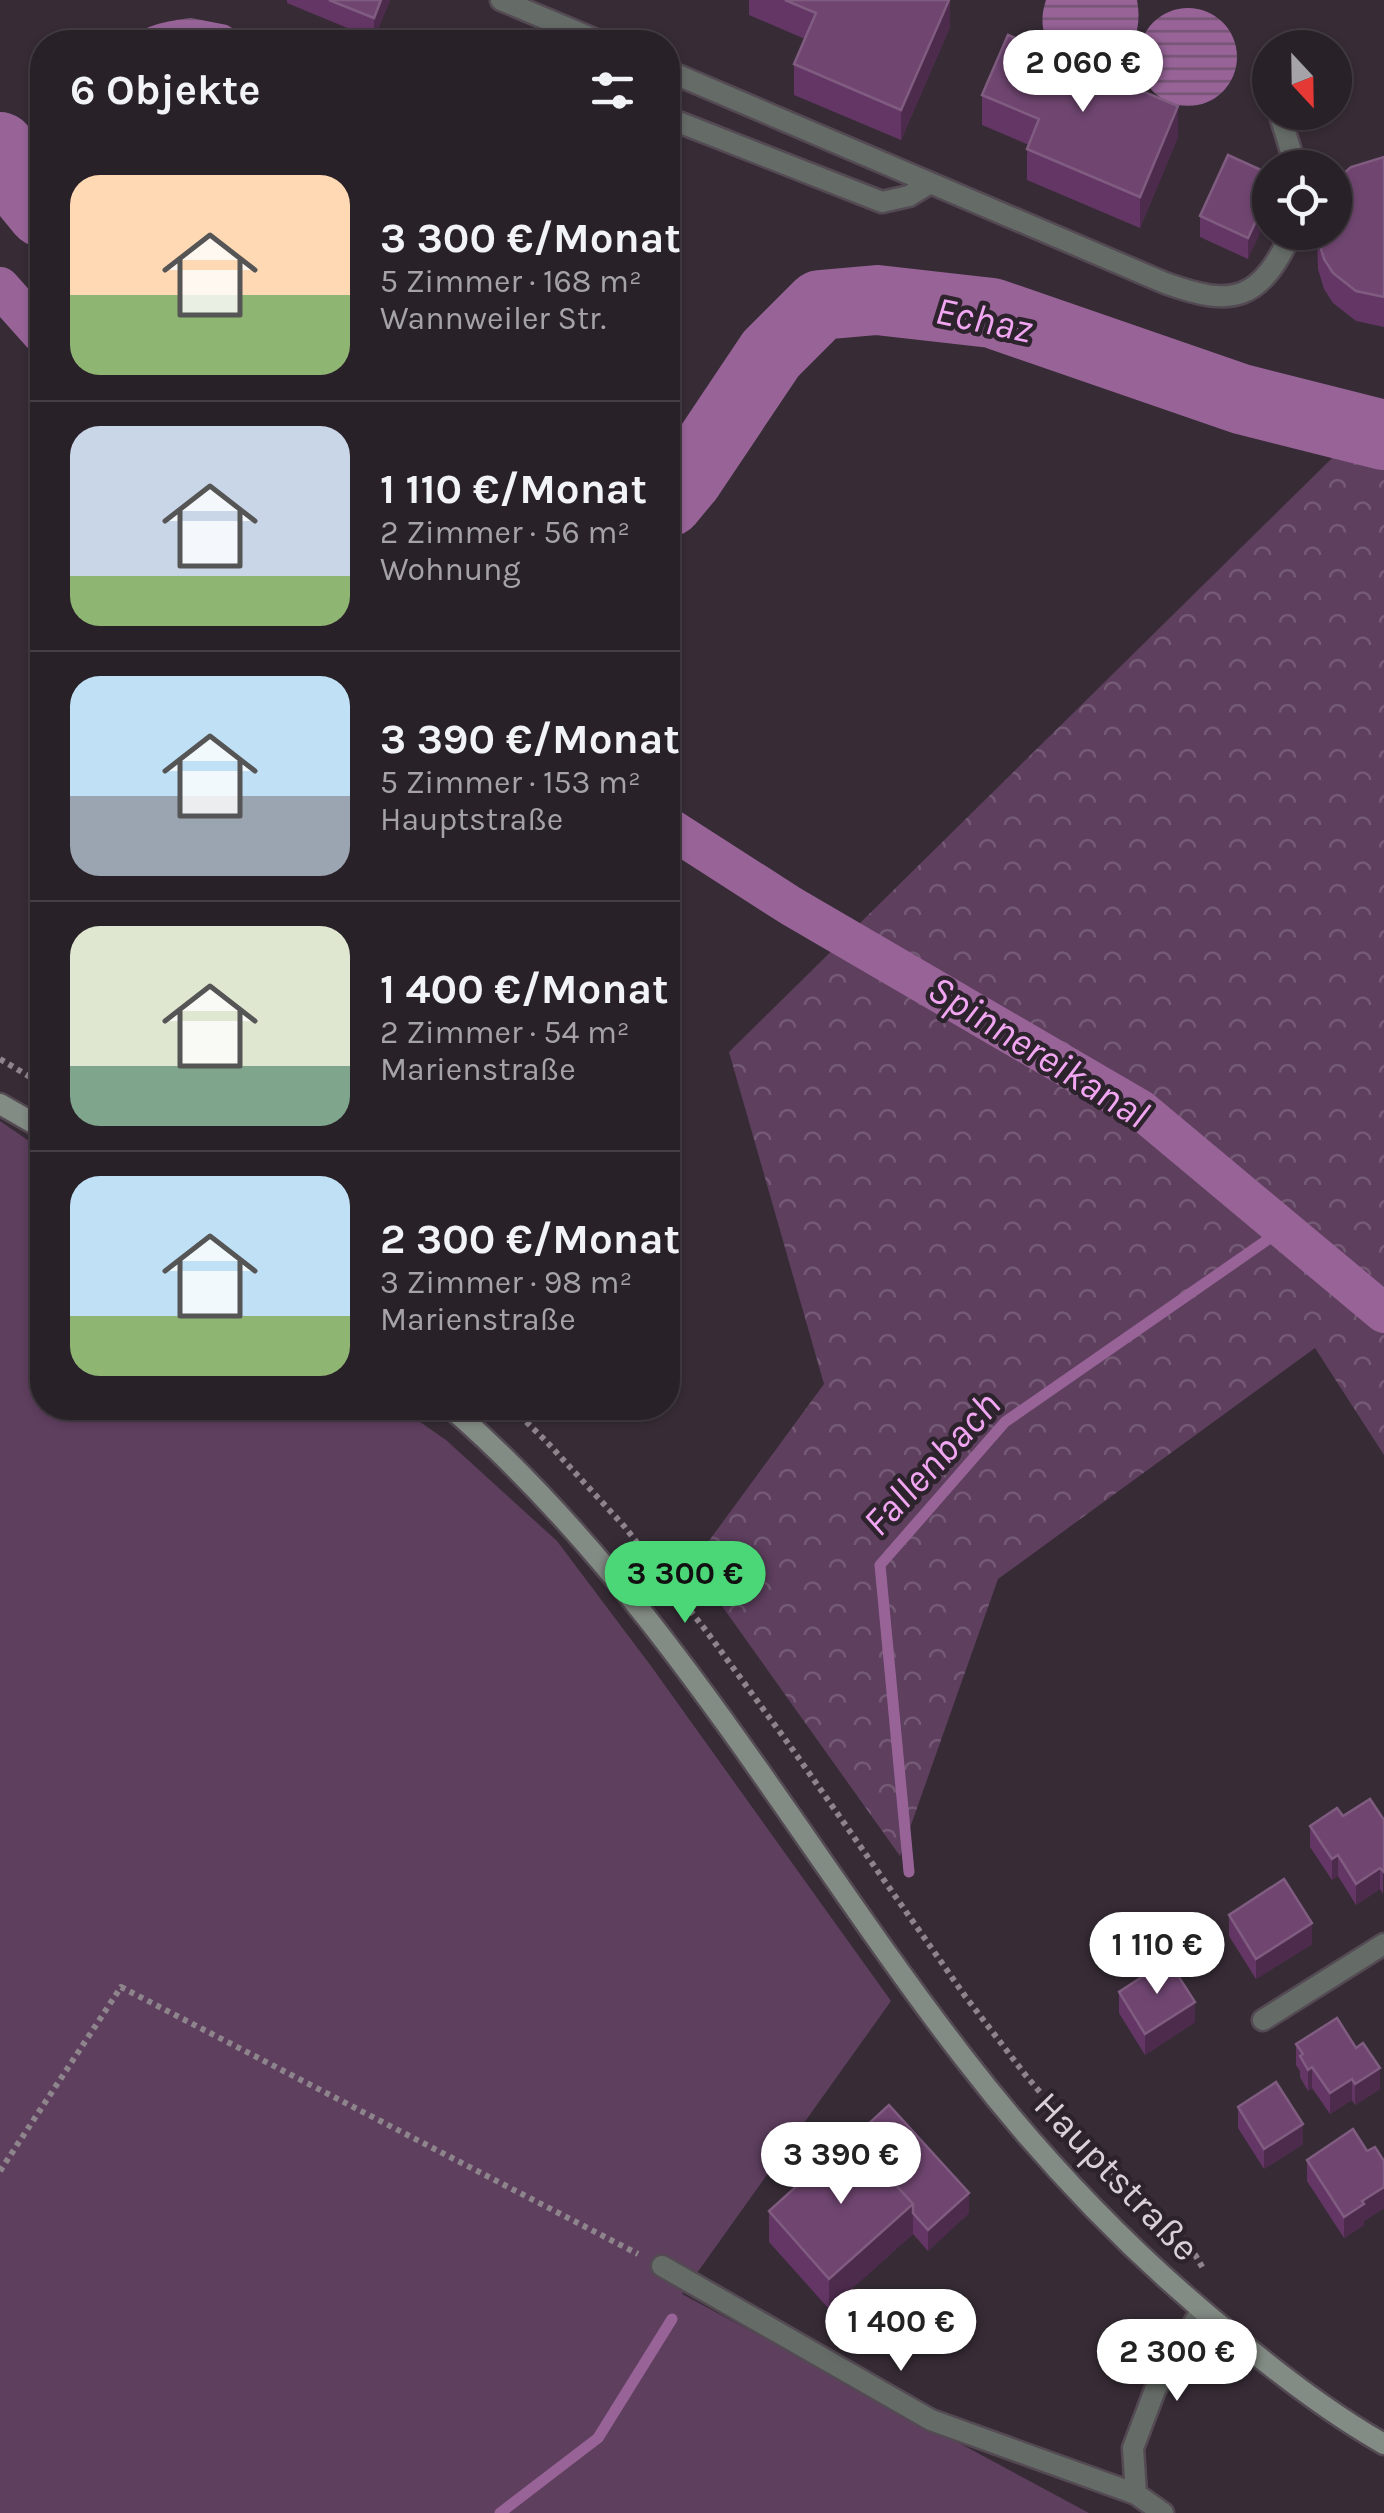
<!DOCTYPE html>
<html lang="de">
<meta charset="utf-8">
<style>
:root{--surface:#292128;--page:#352e34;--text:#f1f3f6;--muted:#a5a3a8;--line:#453e45;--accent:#4bd677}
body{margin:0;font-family:Karla,sans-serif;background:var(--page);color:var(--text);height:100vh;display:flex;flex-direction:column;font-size:38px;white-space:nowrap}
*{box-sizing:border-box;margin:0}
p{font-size:32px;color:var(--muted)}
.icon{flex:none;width:55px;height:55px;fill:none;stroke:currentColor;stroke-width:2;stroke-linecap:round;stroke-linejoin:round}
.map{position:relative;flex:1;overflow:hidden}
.drawer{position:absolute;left:30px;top:30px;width:650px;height:1390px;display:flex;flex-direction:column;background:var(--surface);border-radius:40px;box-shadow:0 2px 8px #0004,0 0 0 2px var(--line)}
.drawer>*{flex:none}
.needle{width:65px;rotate:158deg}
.fabs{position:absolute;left:1252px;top:30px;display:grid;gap:20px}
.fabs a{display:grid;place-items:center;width:100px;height:100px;border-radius:50%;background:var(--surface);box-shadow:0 2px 8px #0004,0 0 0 2px var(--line);font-size:50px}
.price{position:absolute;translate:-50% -85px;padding:0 22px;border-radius:35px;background:#fff;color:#222;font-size:32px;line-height:65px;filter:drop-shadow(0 2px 5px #0008)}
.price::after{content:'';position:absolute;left:50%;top:60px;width:30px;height:22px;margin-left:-15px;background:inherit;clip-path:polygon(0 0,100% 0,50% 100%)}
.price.on{background:var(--accent);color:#111}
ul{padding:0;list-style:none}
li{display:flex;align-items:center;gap:30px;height:250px;padding:0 40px}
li+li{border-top:2px solid var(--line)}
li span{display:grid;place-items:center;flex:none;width:280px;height:200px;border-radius:30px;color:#555}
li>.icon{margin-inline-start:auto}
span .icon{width:120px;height:120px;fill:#fffc;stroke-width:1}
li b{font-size:42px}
h2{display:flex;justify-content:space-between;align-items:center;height:120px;padding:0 40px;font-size:42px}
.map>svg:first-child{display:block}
.green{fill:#5e3f5e}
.forest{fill:url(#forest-crowns)}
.water{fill:url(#water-rules)}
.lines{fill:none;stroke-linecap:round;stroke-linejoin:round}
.stream{stroke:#986498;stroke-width:11}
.canal{stroke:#986498;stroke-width:40}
.river{stroke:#986498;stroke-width:70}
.lane-casing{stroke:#544a53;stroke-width:25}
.street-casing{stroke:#544a53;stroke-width:25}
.secondary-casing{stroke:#544a53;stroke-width:25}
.path{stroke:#8d848c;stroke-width:6;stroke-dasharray:5 5;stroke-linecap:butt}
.lane{stroke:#656b66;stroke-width:20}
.street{stroke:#656b66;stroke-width:20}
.secondary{stroke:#838c84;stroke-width:20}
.wall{fill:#643665}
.shaded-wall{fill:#4d2b4d}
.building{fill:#704671;stroke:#805c81;stroke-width:2.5}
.labels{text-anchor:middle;stroke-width:9;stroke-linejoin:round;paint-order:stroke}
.street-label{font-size:38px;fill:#d8d1d8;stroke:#2d232c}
.water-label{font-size:40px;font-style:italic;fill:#f1a6f1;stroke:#2d232c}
</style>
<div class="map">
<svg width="1384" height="2513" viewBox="0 0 1384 2513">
<defs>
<pattern id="forest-crowns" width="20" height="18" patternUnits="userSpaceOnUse" patternTransform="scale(2.5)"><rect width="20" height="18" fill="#5e3f5e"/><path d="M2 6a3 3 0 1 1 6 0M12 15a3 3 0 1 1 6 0" fill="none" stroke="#745a74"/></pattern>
<pattern id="water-rules" width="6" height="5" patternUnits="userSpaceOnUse" patternTransform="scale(2.5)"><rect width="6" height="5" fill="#986498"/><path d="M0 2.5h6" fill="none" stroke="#755575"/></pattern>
</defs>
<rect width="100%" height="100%" fill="#372c36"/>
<path class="green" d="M0,1121L42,1150V1408H400L446,1440L557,1541L651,1666L891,2001L682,2294L1089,2513H0Z"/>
<path class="forest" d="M1384,407V1455L1315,1348L998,1579L900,1856L692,1564L824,1384L729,1052Z"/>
<path class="water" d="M1046,0H1137C1154,95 1019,80 1046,0Z
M1139 57a49 49 0 1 1 98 0a49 49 0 1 1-98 0Z
M191,18L227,25L256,42H124C143,25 167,21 191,18Z"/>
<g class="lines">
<path class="stream" d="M909,1872L880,1565L1005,1422L1283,1229
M500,2513L598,2438L672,2319"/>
<path class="canal" d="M0,287L42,334
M668,827L791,906L1141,1110L1384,1313"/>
<path class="river" d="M0,147L23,189L42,212
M668,502L688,478L771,354L820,305L877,300L992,313L1241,399L1384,435"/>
<g class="lane-casing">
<path id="lane" d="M501,0L601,42
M668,71L1165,283C1234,308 1260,301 1292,232
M1279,112L1296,168
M668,118L882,202L909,196L930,183"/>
</g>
<g class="street-casing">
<path id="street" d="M1263,2020L1384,1944
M662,2266L931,2420L1136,2494L1163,2513
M1136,2494L1133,2448L1155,2390L1201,2311"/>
</g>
<g class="secondary-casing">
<path id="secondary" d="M0,1104L42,1128
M451,1408C661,1591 796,1840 964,2058C1044,2162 1135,2257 1237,2339C1284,2378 1331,2414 1384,2444"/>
</g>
<path class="path" d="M0,1059L42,1084
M512,1408L546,1441L624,1526L707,1632L793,1750L965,1996L1027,2077L1098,2159L1190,2246L1204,2270
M0,2171L121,1987L638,2254"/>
<use href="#lane" class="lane"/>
<use href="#street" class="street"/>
<use href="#secondary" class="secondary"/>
</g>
<path class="wall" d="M287,0H390L374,39L287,3Z
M749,0H950V27L901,140L794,95V64L805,39L749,15Z
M982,95L1178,137L1140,228L1027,180V149L1029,145L982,125Z
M1384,157V327L1356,321L1333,303L1324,289L1318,269L1317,232Z
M1270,174L1248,259L1200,237V216Z
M1343,1816L1384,1820L1383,1894L1380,1889L1356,1905L1338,1876L1332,1880L1310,1847V1826Z
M1229,1915L1312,1944L1256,1979L1229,1936Z
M1119,1992L1195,2022L1145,2055L1119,2013Z
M1296,2044L1380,2089L1355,2105L1352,2100L1330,2114L1312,2088L1308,2091L1300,2077V2071L1296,2065Z
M1238,2107L1303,2144L1264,2169L1238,2128Z
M1367,2151L1384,2161V2208L1364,2221V2225L1344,2238L1307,2181V2160Z
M769,2211L969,2213L928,2251L913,2234L829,2309L769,2242Z"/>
<path class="shaded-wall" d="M381,0H390L374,39V18Z
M949,0H950V27L901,140V110Z
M1178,106V137L1140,228V197Z
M1270,191V212L1248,259V238Z
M1338,1855V1876L1332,1880V1859Z
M1380,1868V1889L1356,1905V1884Z
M1312,1923V1944L1256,1979V1959Z
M1195,2002V2022L1145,2055V2034Z
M1312,2067V2088L1308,2091V2070Z
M1380,2068V2089L1355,2105V2084Z
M1352,2079V2100L1330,2114V2093Z
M1303,2124V2144L1264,2169V2149Z
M1384,2174V2208L1364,2221V2225L1344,2238V2217L1362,2201Z
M969,2193V2213L928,2251V2230Z
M913,2204V2234L829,2309V2279Z"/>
<path class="building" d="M329,0H381L374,18Z
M785,0H949L901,110L794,64L816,13Z
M1008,35L1178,106L1140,197L1027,149L1039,119L982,95Z
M1228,155L1270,174V191L1248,238L1200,216Z
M1384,157V297L1356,291L1333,273L1324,259L1318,239L1317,232H1335L1336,180L1351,167Z
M1370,1799L1384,1820V1872L1380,1868L1356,1884L1338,1855L1332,1859L1310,1826L1337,1808L1343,1816Z
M1284,1879L1312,1923L1256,1959L1229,1915Z
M1168,1960L1195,2002L1145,2034L1119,1992Z
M1337,2018L1356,2048L1363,2043L1380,2068L1355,2084L1352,2079L1330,2093L1312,2067L1308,2070L1300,2056L1303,2054L1296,2044Z
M1276,2082L1303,2124L1264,2149L1238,2107Z
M889,2105L969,2193L928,2230L913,2213V2204L853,2138Z
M1353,2129L1367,2151L1375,2147L1384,2161V2187L1362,2201L1364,2204L1344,2217L1307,2160Z
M852,2136L913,2204L829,2279L769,2211Z"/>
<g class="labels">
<g class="street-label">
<text transform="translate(1117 2176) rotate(46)" y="13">Hauptstraße</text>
</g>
<g class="water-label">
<text transform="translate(984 319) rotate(12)" y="14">Echaz</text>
<text transform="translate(1039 1051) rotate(32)" y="14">Spinnereikanal</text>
<text transform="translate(931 1463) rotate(-47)" y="14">Fallenbach</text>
</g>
</g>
</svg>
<div class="fabs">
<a><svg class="needle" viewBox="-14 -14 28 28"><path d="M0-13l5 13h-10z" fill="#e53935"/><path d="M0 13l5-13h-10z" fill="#a5a3a8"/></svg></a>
<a><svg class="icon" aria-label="locate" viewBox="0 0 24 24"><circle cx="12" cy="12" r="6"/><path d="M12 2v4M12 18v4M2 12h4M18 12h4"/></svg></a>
</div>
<b class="price" style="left:1083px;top:115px">2 060 €</b>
<b class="price on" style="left:685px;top:1626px">3 300 €</b>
<b class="price" style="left:1157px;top:1997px">1 110 €</b>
<b class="price" style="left:841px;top:2207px">3 390 €</b>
<b class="price" style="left:901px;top:2374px">1 400 €</b>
<b class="price" style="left:1177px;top:2404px">2 300 €</b>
<section class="drawer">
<h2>6 Objekte<svg class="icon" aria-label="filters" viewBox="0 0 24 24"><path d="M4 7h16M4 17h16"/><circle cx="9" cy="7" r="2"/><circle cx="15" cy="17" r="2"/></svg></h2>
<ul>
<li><span style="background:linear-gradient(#ffd9b3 60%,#8fb573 0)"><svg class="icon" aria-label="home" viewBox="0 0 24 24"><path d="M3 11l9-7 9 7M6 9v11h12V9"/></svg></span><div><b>3 300 €/Monat</b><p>5 Zimmer · 168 m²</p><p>Wannweiler Str.</p></div></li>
<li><span style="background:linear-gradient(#c9d6e8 75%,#8fb573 0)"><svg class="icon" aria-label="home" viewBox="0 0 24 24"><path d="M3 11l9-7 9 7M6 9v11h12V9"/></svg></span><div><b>1 110 €/Monat</b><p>2 Zimmer · 56 m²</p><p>Wohnung</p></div></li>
<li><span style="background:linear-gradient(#bfe0f5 60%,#9aa5b1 0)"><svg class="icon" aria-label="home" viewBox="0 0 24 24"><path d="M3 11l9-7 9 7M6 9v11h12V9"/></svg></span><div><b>3 390 €/Monat</b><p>5 Zimmer · 153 m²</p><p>Hauptstraße</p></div></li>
<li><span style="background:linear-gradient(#dfe7d0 70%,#7fa58c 0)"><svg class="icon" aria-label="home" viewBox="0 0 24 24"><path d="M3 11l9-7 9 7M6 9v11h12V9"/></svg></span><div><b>1 400 €/Monat</b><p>2 Zimmer · 54 m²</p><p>Marienstraße</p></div></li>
<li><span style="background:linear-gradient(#bfe0f5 70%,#8fb573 0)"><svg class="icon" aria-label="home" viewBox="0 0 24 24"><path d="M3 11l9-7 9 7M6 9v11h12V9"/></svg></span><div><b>2 300 €/Monat</b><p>3 Zimmer · 98 m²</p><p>Marienstraße</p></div></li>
</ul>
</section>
</div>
